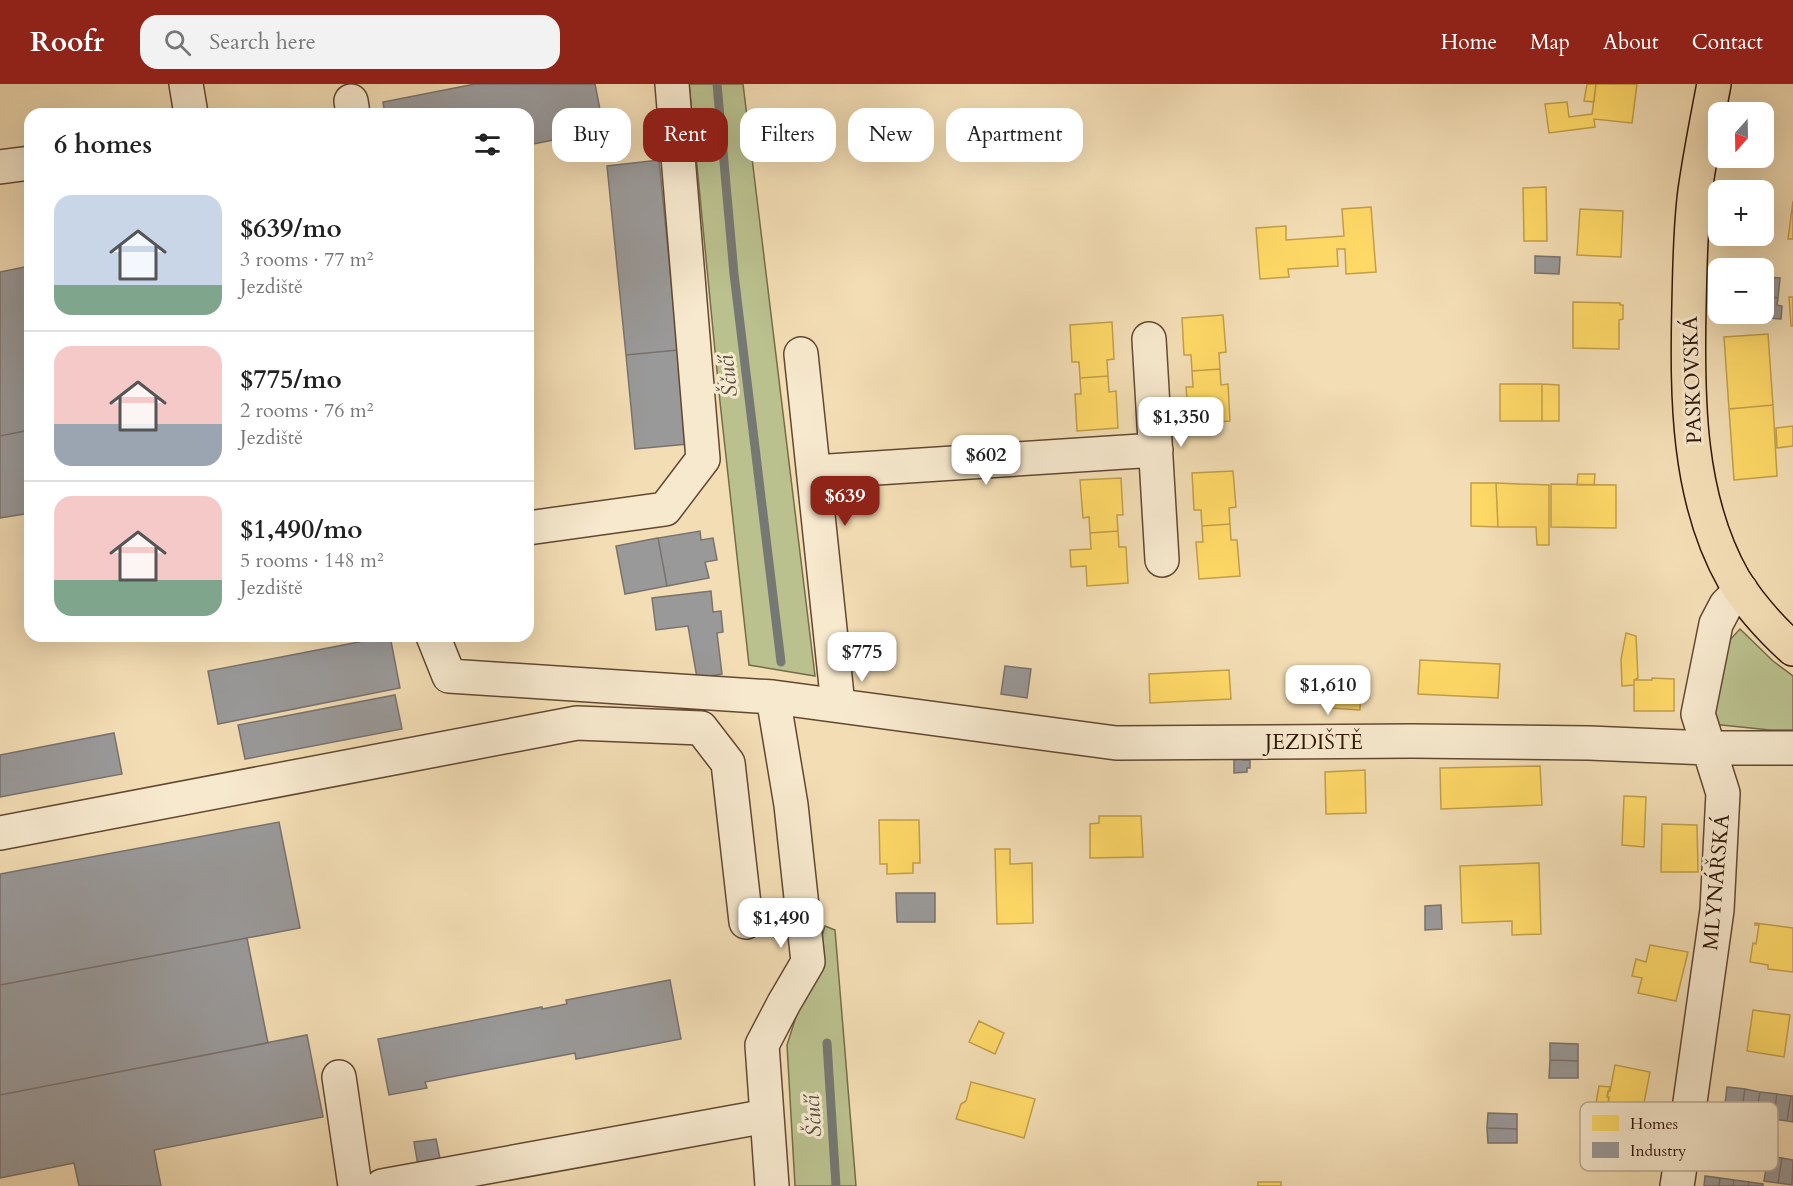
<!DOCTYPE html>
<meta charset="utf-8">
<style>
:root{--surface:#fff;--page:#f2f2f2;--text:#222;--muted:#767676;--line:#e0e0e0;--accent:#8f2418}
body{margin:0;font-family:Cardo,serif;background:var(--page);color:var(--text);height:100vh;display:flex;flex-direction:column;font-size:22px;white-space:nowrap}
*{box-sizing:border-box;margin:0}
p{font-size:20px;color:var(--muted)}
.icon{flex:none;width:33px;height:33px;fill:none;stroke:currentColor;stroke-width:2;stroke-linecap:round;stroke-linejoin:round}
.map{position:relative;flex:1;overflow:hidden}
.sheet{position:absolute;left:24px;top:24px;width:510px;height:534px;display:flex;flex-direction:column;background:var(--surface);border-radius:18px;box-shadow:0 6px 24px #0002}
.sheet>*{flex:none}
.banner{position:absolute;left:552px;top:24px;width:570px;height:54px;display:flex;gap:12px}
.needle{width:39px;rotate:200deg}
.fabs{position:absolute;left:1708px;top:18px;display:grid;gap:12px}
.fabs a{display:grid;place-items:center;width:66px;height:66px;border-radius:12px;background:var(--surface);box-shadow:0 6px 24px #0002;font-size:30px}
.price{position:absolute;translate:-50% -51px;padding:0 14px;border-radius:12px;background:#fff;color:#222;font-size:20px;line-height:39px;filter:drop-shadow(0 2px 3px #0008)}
.price::after{content:'';position:absolute;left:50%;top:36px;width:18px;height:14px;margin-left:-9px;background:inherit;clip-path:polygon(0 0,100% 0,50% 100%)}
.price.current{background:var(--accent);color:#fff}
ul{padding:0;list-style:none}
li{display:flex;align-items:center;gap:18px;height:150px;padding:0 30px}
li+li{border-top:2px solid var(--line)}
li span{display:grid;place-items:center;flex:none;width:168px;height:120px;border-radius:18px;color:#555}
li>.icon{margin-inline-start:auto}
span .icon{width:72px;height:72px;fill:#fffc;stroke-width:1}
li b{font-size:26px}
h2{display:flex;justify-content:space-between;align-items:center;height:72px;padding:0 30px;font-size:26px}
.chip{padding:0 21px;border-radius:18px;background:var(--surface);box-shadow:0 6px 24px #0002;font-size:21px;line-height:54px}
.chip.current{background:var(--accent);color:#fff}
header{display:flex;align-items:center;gap:36px;box-sizing:border-box;height:84px;padding:0 30px;background:var(--accent);color:#fff}
header strong{font-size:28px}
nav{display:flex;gap:33px;margin-inline-start:auto;font-size:21px}
.search{width:420px;height:54px;background:var(--page);display:flex;align-items:center;gap:15px;box-sizing:border-box;padding:0 21px;border-radius:18px;color:var(--muted);font-size:22px}
.map>svg:first-child{display:block}
.green{fill:#bac18e;stroke:#766c4b;stroke-width:1.5}
.homes{fill:#ffd966;stroke:#c29f4a;stroke-width:1.5}
.industry{fill:#999;stroke:#7a726e;stroke-width:1.5}
.lines{fill:none;stroke-linecap:round;stroke-linejoin:round}
.stream{stroke:#767873;stroke-width:9}
.minor-casing{stroke:#624833;stroke-width:36}
.major-casing{stroke:#321708;stroke-width:36}
.minor{stroke:#f7e9ce;stroke-width:33}
.major{stroke:#f3ddb4;stroke-width:33}
.labels{text-anchor:middle;stroke-width:6;stroke-linejoin:round;paint-order:stroke}
.street-label{font-size:21px;fill:#321708;stroke:#f7e9ce}
.water-label{font-size:22px;font-style:italic;fill:#5a4f46;stroke:#f7e9ce}
.key{fill:#f7e9ce;stroke:#bcaa93;stroke-width:1.5}
.key-label{font-size:16px;fill:#321708}
</style>
<header>
<strong>Roofr</strong>
<div class="search"><svg class="icon" aria-label="search" viewBox="0 0 24 24"><circle cx="10" cy="10" r="6"/><path d="M15 15l6 6"/></svg>Search here</div>
<nav><a>Home</a><a>Map</a><a>About</a><a>Contact</a></nav>
</header>
<div class="map">
<svg width="1793" height="1102" viewBox="0 0 1793 1102">
<rect width="100%" height="100%" fill="#f3ddb4"/>
<filter id="stains"><feTurbulence type="fractalNoise" baseFrequency=".00333" numOctaves="4"/><feColorMatrix values="0 0 0 0 .2 0 0 0 0 .09 0 0 0 0 .02 0 0 0 .5 -.17"/></filter>
<radialGradient id="worn" r=".72"><stop offset=".6" stop-color="#630" stop-opacity="0"/><stop offset="1" stop-color="#630" stop-opacity=".3"/></radialGradient>
<path class="green" d="M689,0H743L815,592L749,581L720,318Z
M1740,545L1773,577L1793,592V646H1770L1712,640L1726,560Z
M825,842L835,846L856,1102H795L787,961Z"/>
<path class="homes" d="M1587,0H1596L1594,18L1584,17Z
M1596,0H1637L1632,39L1594,35L1595,43L1549,49L1545,20L1567,18L1569,33L1592,30Z
M1546,103L1547,157H1524L1523,104Z
M1793,117V155H1788Z
M1371,123L1376,188L1346,190L1345,165H1337L1338,182L1288,185L1289,193L1260,195L1256,144L1286,142V156L1344,152L1342,125Z
M1580,125L1623,127L1621,173L1577,171Z
M1789,213H1793V242H1791Z
M1573,218L1620,219V221H1623V235L1619,236V265L1573,264Z
M1223,231L1226,268L1219,269L1220,285L1192,287L1191,271H1184L1182,234Z
M1112,238L1114,275L1107,276L1108,292L1080,294L1079,278H1072L1070,241Z
M1768,250L1773,321L1729,325L1724,253Z
M1220,285L1221,301L1228,300L1230,337L1189,340L1186,303H1193L1192,287Z
M1108,292L1109,308L1116,307L1118,344L1077,347L1075,310H1081L1080,294Z
M1500,300H1542V337H1500Z
M1542,300L1559,301V337H1542Z
M1773,321L1777,392L1734,396L1729,325Z
M1793,342V362L1777,364L1776,344Z
M1233,387L1236,423L1229,424L1230,440L1202,442L1201,426H1194L1192,389Z
M1578,390H1595L1594,401H1577Z
M1121,394L1123,431H1117L1118,447L1090,449L1089,433L1083,434L1080,396Z
M1471,399H1499H1496L1498,443L1471,442Z
M1496,399L1549,401V461H1537L1536,443H1498Z
M1551,400L1616,401V444L1551,443Z
M1230,440L1231,456H1237L1240,492L1199,495L1196,458H1203L1202,442Z
M1118,447L1119,463H1126L1128,499L1087,502L1086,482L1071,483L1070,466L1091,465L1090,449Z
M1626,549L1636,552L1638,594L1634,596V601L1622,602L1621,575Z
M1420,576L1500,580L1498,614L1418,610Z
M1229,586L1231,615L1150,619L1149,590Z
M1652,594L1674,595V627H1634V596H1652Z
M1333,598L1361,599L1360,626L1331,624Z
M1540,682L1542,721L1441,725L1440,684Z
M1365,686L1366,729L1326,730L1325,688Z
M1624,712L1646,713L1644,763L1622,761Z
M1099,732H1141L1143,773L1090,774V740L1099,739Z
M879,736H919L920,779H913V789L887,790V780H880Z
M1662,740L1697,741L1698,788H1661Z
M995,765H1010V780L1032,779L1033,839L997,840Z
M1539,779L1541,850L1512,851V837L1462,839L1460,782Z
M1755,839L1793,844V888L1768,885V881L1750,878L1753,859L1756,860L1759,841H1755Z
M1650,861L1688,868L1676,917L1638,909L1642,894L1632,892L1636,875L1646,878Z
M1753,926L1790,931L1784,973L1747,967Z
M979,937L1004,949L995,970L969,958Z
M1615,981L1650,988L1638,1050L1603,1044L1609,1013H1607L1608,1007H1610Z
M971,998L1035,1015L1024,1054L956,1035L961,1020L966,1017Z
M1599,1002L1610,1003L1607,1013H1609L1608,1021L1596,1019Z
M1258,1098H1281V1102H1258Z"/>
<path class="industry" d="M475,0H595L604,46L528,61V30H385L383,18Z
M659,76L678,266L626,271L607,82Z
M1535,172L1560,173L1559,190L1535,189Z
M30,182V346L0,352V188Z
M1764,193L1780,194L1778,214L1764,212Z
M1764,212L1778,214L1777,221L1782,222L1781,235L1737,231V230H1764Z
M678,266L688,360L635,365L626,271Z
M30,346V429L0,434V352Z
M700,447L701,456L713,454L717,476L705,478L709,494L667,502L658,454Z
M658,454L667,502L625,510L616,462Z
M711,507L713,528L721,527L723,548L717,549L722,590L697,594L688,542L656,546L652,514Z
M390,552L400,604L218,640L208,587Z
M1005,582L1031,585L1027,614L1001,610Z
M395,611L402,645L245,675L238,641Z
M114,649L122,690L0,713V671Z
M1243,673V676H1250V684H1247V688L1234,689V676Z
M279,738L300,844L0,901V790Z
M896,809H935V838H897Z
M1441,821L1442,845L1425,846V822Z
M247,854L268,959L0,1011V901Z
M670,896L681,955L576,975L575,969L425,998L427,1004L389,1011L378,955L542,923V925L567,920L566,916Z
M307,951L323,1033L154,1066L161,1102H79L74,1079L0,1094V1011Z
M1550,959L1578,960V977L1550,976Z
M1550,976L1578,977V994H1549Z
M1727,1003L1745,1005L1741,1030L1724,1028Z
M1745,1005L1760,1008L1756,1032L1741,1030Z
M1760,1008L1777,1010L1773,1035L1756,1032Z
M1777,1010L1791,1012L1787,1037L1773,1035Z
M1791,1012H1793V1038L1787,1037Z
M1488,1029L1517,1030V1045L1487,1044Z
M1487,1044L1517,1045V1059H1488Z
M436,1055L441,1079L418,1082L414,1058Z
M1768,1072L1782,1074L1778,1099L1764,1097Z
M1782,1074L1793,1076L1792,1101L1778,1099Z
M1705,1092L1720,1094L1719,1102H1704Z
M1720,1094L1734,1096L1733,1102H1719Z
M1734,1096L1749,1098L1748,1102H1733Z
M1749,1098L1763,1100V1102H1748Z"/>
<g class="lines">
<path class="stream" d="M717,0L734,190L781,578
M827,959L836,1102"/>
<g class="minor-casing">
<path id="minor" d="M186,0L191,30
M351,17L353,30
M0,83L30,79
M1149,255L1162,476
M801,270L838,621
M814,388L1156,366
M528,444L665,425L703,375L672,0
M433,552L449,592L773,613L1116,659L1412,657L1589,659L1708,664H1793
M0,749L577,639L701,644L728,679L746,838
M339,993L355,1102
M382,1102L767,1032
M772,1102L762,961L784,919L808,878L791,721L773,613
M1677,1102L1690,1018L1717,826L1723,709L1698,630L1716,540L1726,521L1741,506"/>
</g>
<g class="major-casing">
<path id="major" d="M1714,0C1707,36 1700,72 1695,107C1690,145 1690,183 1689,221C1687,312 1687,414 1734,496C1750,522 1770,544 1793,565"/>
</g>
<use href="#minor" class="minor"/>
<use href="#major" class="major"/>
</g>
<g class="labels">
<g class="street-label">
<text transform="translate(1692 296) rotate(-92)" y="7">PASKOVSKÁ</text>
<text x="1314" y="665">JEZDIŠTĚ</text>
<text transform="translate(1716 798) rotate(-85)" y="7">MLYNÁŘSKÁ</text>
</g>
<g class="water-label">
<text transform="translate(727 292) rotate(-97)" y="8">Ščučí</text>
<text transform="translate(812 1032) rotate(-94)" y="8">Ščučí</text>
</g>
</g>
<rect x="1580" y="1018" width="198" height="69" rx="9" class="key"/>
<rect x="1592" y="1031" width="27" height="16" fill="#ffd966"/>
<rect x="1592" y="1058" width="27" height="16" fill="#999"/>
<g class="key-label">
<text x="1630" y="1045">Homes</text>
<text x="1630" y="1072">Industry</text>
</g>
<rect width="100%" height="100%" filter="url(#stains)"/>
<rect width="100%" height="100%" fill="url(#worn)"/>
</svg>
<div class="fabs">
<a><svg class="needle" viewBox="-14 -14 28 28"><path d="M0-13l5 13h-10z" fill="#e53935"/><path d="M0 13l5-13h-10z" fill="#767676"/></svg></a>
<a>+</a>
<a>−</a>
</div>
<b class="price" style="left:1181px;top:364px">$1,350</b>
<b class="price" style="left:986px;top:402px">$602</b>
<b class="price current" style="left:845px;top:443px">$639</b>
<b class="price" style="left:862px;top:599px">$775</b>
<b class="price" style="left:1328px;top:632px">$1,610</b>
<b class="price" style="left:781px;top:865px">$1,490</b>
<div class="banner">
<a class="chip">Buy</a>
<a class="chip current">Rent</a>
<a class="chip">Filters</a>
<a class="chip">New</a>
<a class="chip">Apartment</a>
</div>
<section class="sheet">
<h2>6 homes<svg class="icon" aria-label="filters" viewBox="0 0 24 24"><path d="M4 7h16M4 17h16"/><circle cx="9" cy="7" r="2"/><circle cx="15" cy="17" r="2"/></svg></h2>
<ul>
<li><span style="background:linear-gradient(#c9d6e8 75%,#7fa58c 0)"><svg class="icon" aria-label="home" viewBox="0 0 24 24"><path d="M3 11l9-7 9 7M6 9v11h12V9"/></svg></span><div><b>$639/mo</b><p>3 rooms · 77 m²</p><p>Jezdiště</p></div></li>
<li><span style="background:linear-gradient(#f6c9c9 65%,#9aa5b1 0)"><svg class="icon" aria-label="home" viewBox="0 0 24 24"><path d="M3 11l9-7 9 7M6 9v11h12V9"/></svg></span><div><b>$775/mo</b><p>2 rooms · 76 m²</p><p>Jezdiště</p></div></li>
<li><span style="background:linear-gradient(#f6c9c9 70%,#7fa58c 0)"><svg class="icon" aria-label="home" viewBox="0 0 24 24"><path d="M3 11l9-7 9 7M6 9v11h12V9"/></svg></span><div><b>$1,490/mo</b><p>5 rooms · 148 m²</p><p>Jezdiště</p></div></li>
</ul>
</section>
</div>
